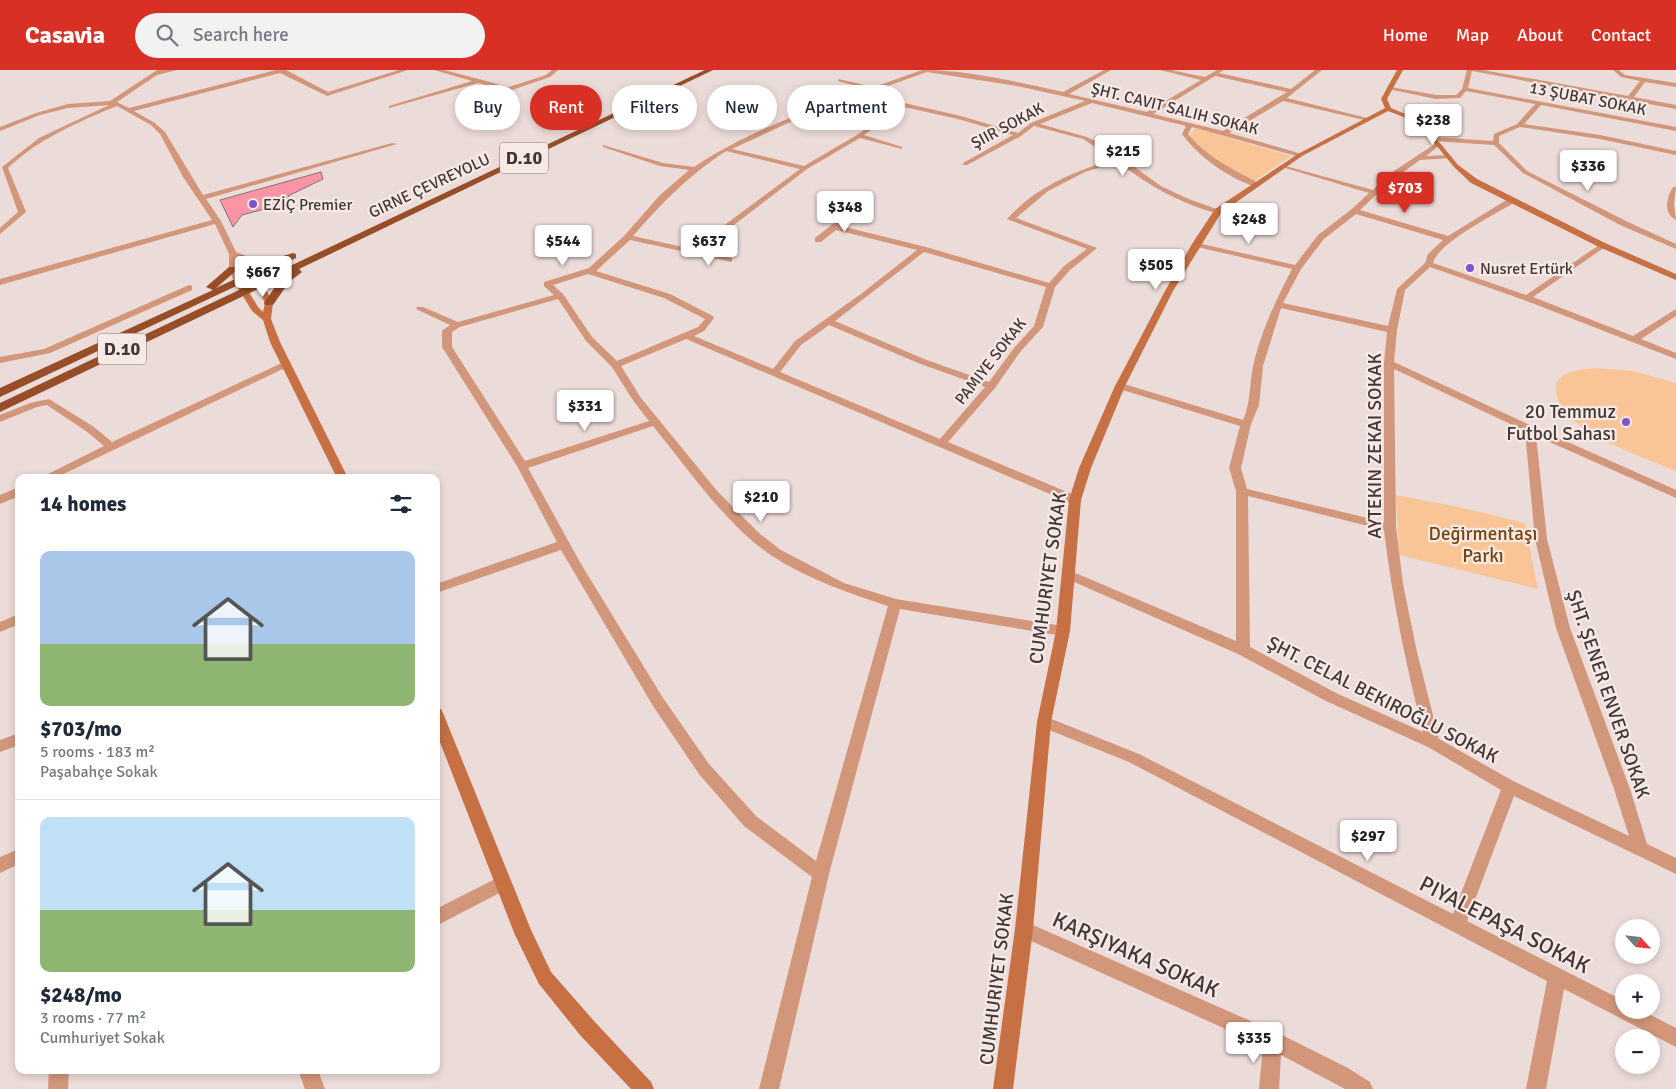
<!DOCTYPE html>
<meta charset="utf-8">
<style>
:root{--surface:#fff;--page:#f2f2f3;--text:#1f2937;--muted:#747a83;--line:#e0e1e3;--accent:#d93025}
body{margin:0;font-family:Signika,sans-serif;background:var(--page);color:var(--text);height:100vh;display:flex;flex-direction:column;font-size:19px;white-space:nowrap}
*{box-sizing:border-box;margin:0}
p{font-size:16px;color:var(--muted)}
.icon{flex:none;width:28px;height:28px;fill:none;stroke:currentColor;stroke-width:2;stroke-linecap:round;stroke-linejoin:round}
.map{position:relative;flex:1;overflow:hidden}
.panel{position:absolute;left:15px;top:404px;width:425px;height:600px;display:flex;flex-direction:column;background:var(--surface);border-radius:10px;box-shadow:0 2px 8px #0003}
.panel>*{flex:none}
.top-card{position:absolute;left:455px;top:15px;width:475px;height:45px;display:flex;gap:10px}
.needle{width:32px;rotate:117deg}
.fabs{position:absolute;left:1615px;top:849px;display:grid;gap:10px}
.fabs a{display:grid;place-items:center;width:45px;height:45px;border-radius:50%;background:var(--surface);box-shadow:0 2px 8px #0003;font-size:25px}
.price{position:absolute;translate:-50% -42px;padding:0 11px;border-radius:5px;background:#fff;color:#222;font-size:16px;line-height:32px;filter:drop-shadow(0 1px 2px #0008)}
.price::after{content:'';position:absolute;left:50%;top:30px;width:15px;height:11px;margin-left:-8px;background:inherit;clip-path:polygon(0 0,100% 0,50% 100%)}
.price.selected{background:var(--accent);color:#fff}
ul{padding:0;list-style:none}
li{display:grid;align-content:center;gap:10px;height:265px;padding:0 25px}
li+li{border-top:1px solid var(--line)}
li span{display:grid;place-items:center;height:155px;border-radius:10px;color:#555}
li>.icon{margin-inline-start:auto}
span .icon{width:90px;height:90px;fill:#fffc;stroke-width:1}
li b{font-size:21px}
h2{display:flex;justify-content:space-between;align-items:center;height:60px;padding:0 25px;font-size:21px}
.pill{padding:0 18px;border-radius:22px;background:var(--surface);box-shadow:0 2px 8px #0003;font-size:18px;line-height:45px}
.pill.selected{background:var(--accent);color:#fff}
header{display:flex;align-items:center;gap:30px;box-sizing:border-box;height:70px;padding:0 25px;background:var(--accent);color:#fff}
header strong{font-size:24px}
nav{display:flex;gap:28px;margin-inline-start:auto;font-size:18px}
.search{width:350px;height:45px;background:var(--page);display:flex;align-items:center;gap:12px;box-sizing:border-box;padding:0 18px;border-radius:28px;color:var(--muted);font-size:19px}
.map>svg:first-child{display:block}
.green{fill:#f9c596}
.building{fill:#fb95a6;stroke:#807273}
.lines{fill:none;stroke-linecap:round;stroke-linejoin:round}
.street{fill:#d2967a;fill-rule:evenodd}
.secondary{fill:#c77044;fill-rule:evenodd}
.highway{fill:#974e28;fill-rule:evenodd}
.poi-dot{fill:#8052cb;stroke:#f9e9e6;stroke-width:2}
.labels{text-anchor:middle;stroke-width:4.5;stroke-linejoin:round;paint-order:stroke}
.far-street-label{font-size:16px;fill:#3f3938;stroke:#f9e9e6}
.far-poi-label{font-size:16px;fill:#3f3938;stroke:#f9e9e6;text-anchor:start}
.shield{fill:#f9e9e6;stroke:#776e6c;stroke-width:1}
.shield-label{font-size:18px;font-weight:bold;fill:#3f3938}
.poi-label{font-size:19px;fill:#3f3938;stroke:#f9e9e6;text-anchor:end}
.street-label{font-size:19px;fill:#3f3938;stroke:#f9e9e6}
.park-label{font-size:19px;fill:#74450c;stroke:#f9e9e6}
.near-street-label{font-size:22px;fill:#3f3938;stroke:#f9e9e6}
</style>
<header>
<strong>Casavia</strong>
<div class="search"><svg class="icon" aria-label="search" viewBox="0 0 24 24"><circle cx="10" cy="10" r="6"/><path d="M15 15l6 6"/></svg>Search here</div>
<nav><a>Home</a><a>Map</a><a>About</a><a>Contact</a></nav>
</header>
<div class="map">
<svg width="1676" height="1019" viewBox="0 0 1676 1019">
<rect width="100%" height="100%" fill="#ecdcd9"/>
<path class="green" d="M1195,58L1291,86L1254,111C1231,99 1204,88 1189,66Z
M1597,298L1633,301L1676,313V401C1644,387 1559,361 1556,321C1554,300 1583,299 1597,298Z
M1396,425L1459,437L1525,453L1538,519L1399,485Z"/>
<path class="building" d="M321,102L323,109L288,126L294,131L242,145L233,157L220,130Z"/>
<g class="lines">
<path class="street" d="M157,0H177L157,5L117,32L129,38L276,0H286L328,22L399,0H408L327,26L280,3L134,41L155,53L165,62L203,125L392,73L397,74L206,129L221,151L236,182L246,186L258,204L251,206L240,190L237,189V199L242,211L241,213L234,211L229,199V184L215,154L0,215V209L212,150L183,107L160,64L151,55L117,36C78,52 38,69 8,98L26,142L0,164V158L18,142L2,97L39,68L109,35L68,38L40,45L0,61V57L36,43L68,34L110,31Z
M434,0H444L509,17L546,5L552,0H558L550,7L509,21L478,13L389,38V36L472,11Z
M922,0C969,0 1017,12 1063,22L1104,0H1111L1069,24L1147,42L1201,10L1160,0H1171L1205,7L1217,0H1224L1219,3L1291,19L1315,0H1322L1287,28L1371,49L1368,51L1283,31L1229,63L1302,84L1303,85L1300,87L1192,57L1188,64C1207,87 1233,100 1259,113L1260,115L1256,117C1228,108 1199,87 1182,64L1186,56L1092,33L1040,54L1087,67L1105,76L1161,116L1186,128L1222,141L1215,143C1178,132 1149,116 1118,92L1085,102L1048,121L1016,148L1097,178L1070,200L1055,217L1043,257L1020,282L995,318L948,372L1079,427L1081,430L1079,433H1071L686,269L621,296L641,328L718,422L760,464L781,480L844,513L896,529L1063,556L1068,558L1070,561L1068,564L1063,566L900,539L829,804L779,1019H759L812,807L744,756L699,704L653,636L561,480L436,523V514L557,472L517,396L442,277V261L450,255L416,239L417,237H423L458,252L554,225L544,216V212L589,198L625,165L659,126L689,100L660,96L603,77V75L663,93L694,97C747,61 808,41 868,19L838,11V9L874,17ZM927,2L1017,16L1085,31L1031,53L1018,63L961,46L865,24ZM1215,6L1287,22L1223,61L1153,44ZM858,27L898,35L857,65L804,96L732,79L801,47ZM904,37L958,49L1013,65L963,93V95H967L1021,66L1034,56L1083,69L1114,89C1073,102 1037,116 1007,149L1087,179L1064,196L1049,213L926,177L841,156L863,138L856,136L815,168V172H821L836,160L917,180L861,224L795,271L773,299L694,266L704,261L714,248L713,246L670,224L596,201L630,170L732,192V188L700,181L807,99L860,68L902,79V77L864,65ZM726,81L800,99L692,179L633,166C664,131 687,107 726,81ZM924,182L1046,217L1034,256L1014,278L989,312L924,289L835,251ZM588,204L664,228L705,249L698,257L617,291L592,267L563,224L553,215ZM558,229L586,271L612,297L632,329L649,351L525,391L452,277V262L460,257ZM829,255L918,293L985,317L940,369L780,302L801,275ZM653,356C688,399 726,455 772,486C808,509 848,523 888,536L816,791L756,746L709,694L663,628L581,494L528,398Z
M1467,0H1483L1628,26L1640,11L1621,7L1613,0H1619L1625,5L1676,13V17L1645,12L1634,27L1676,35V39L1472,1L1468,18L1676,57V61L1541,35L1524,54L1600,65L1676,81V85L1600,69L1520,57L1499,66V73L1527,101L1626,151L1676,174V179L1620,155L1523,103L1494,75L1432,71L1429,69L1432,67L1493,71L1494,64L1517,54L1535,34L1466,21L1460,28L1436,29L1388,19L1391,17L1436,25H1456L1462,19Z
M1438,72L1441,74L1440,75L1426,86L1449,85L1452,87L1451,88L1420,90L1391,111L1360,140L1448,166L1508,129H1514V133C1495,144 1438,173 1433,193L1526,225L1602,173H1605V177L1533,227L1633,266L1676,239V246L1641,269L1676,283V289L1524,230L1430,197L1405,220L1397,260L1394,292L1534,357L1676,420V428L1536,366L1547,469L1570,558L1630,719L1647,774L1676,788V804L1514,726L1467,851L1624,931V940H1641L1676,958V977L1564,919L1546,1019H1526L1547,911L1129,692L1039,656L1037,652L1039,648L1044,646L1139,684L1453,844L1501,720L1428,677L1326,631L1238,584L1065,508L1063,505L1069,501L1073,502L1236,571V421L1229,398L1240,356L1116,318L1115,316L1120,313L1124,314L1243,350C1251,331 1249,316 1253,297C1260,263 1276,230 1292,199L1193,176V172L1295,195L1318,165L1352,139L1369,123L1282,97V95L1373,120L1385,107ZM1356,144L1443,170L1428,184L1425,193L1397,219L1388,256L1283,233L1301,199L1324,169ZM1281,238L1387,262L1384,293V452L1247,419L1241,398L1251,354L1259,335L1263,296ZM1394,299L1525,361L1535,469L1556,558L1614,719L1629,766L1515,712L1439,669L1417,582L1403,514L1396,457ZM1248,426L1384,460C1392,528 1406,595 1423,662L1336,623L1250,577Z
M1673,117H1676L1674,134L1676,150C1663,143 1666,128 1673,117Z
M189,215L192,216V220L50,283L0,293V287L44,279Z
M286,291L291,294L289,296L55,408H40L104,376L86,361L47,335L37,337L0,352V345L30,333L49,329L94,357L112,372Z
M19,417V426L0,434V425Z
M19,544V554L0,562V552Z
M19,663V675L0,682V670Z
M19,779V794L0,803V787Z
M503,805L509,808L511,813L509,818L436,856V839Z
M1024,851L1280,964L1348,998L1370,1012L1373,1019H1345L1281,985L1279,1019H1259L1263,976L1018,865L1015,859L1018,853Z
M49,1000H69L68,1019H48Z
M298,1000H318L325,1019H305Z"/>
<path class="secondary" d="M1397,0H1403L1387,29L1391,38L1410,46L1440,73L1458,95L1477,109L1605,173L1676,204V210L1599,177L1471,113L1454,97L1436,75L1406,48L1388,41L1302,86L1221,143L1173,221L1125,316L1091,398L1081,430L1070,561L1051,652L1033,859L1013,1019H993L1015,859L1037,652L1056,561L1069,430L1079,398L1115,316L1165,221L1192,174L1215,139L1298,84L1385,38L1381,29Z
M254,201L258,204L273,233L271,249L280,272L348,408H337L270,272L263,250L252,241L234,211L241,209L258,237L263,242L265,233L250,204Z
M436,637L441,639L443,643L531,860L551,902L594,951L651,1012L654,1019H631L580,965L539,914L515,865L436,662Z"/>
<path class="highway" d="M705,0H713L299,199L302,202L289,212L273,235H265L264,233L281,208L0,342V333Z
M293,183L296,184V188L0,327V318L213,220L206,217L229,197H237L238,199L216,218L265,195L260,196L240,190V186C247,185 253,189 260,190C272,191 282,186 293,183Z"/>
</g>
<g class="poi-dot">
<circle cx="253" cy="134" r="5"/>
<circle cx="1470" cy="198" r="5"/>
<circle cx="1626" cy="352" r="5"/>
</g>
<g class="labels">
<g class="far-street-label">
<text transform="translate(1588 28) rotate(11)" y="6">13 ŞUBAT SOKAK</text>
<text transform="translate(1175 38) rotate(14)" y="6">ŞHT. CAVIT SALIH SOKAK</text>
<text transform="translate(1007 55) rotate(-28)" y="6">ŞIIR SOKAK</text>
<text transform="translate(429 115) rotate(-25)" y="6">GIRNE ÇEVREYOLU</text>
<text transform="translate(990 291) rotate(-52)" y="6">PAMIYE SOKAK</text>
</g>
<g class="far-poi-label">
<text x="263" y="140">EZİÇ Premier</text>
<text x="1480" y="204">Nusret Ertürk</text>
</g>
<g class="shield">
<rect x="500" y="72.5" width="48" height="31" rx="4"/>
<rect x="98" y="263.5" width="48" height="31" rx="4"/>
</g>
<g class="shield-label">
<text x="524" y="94">D.10</text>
<text x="122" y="285">D.10</text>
</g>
<g class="poi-label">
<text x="1616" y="348">20 Temmuz<tspan x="1616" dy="22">Futbol Sahası</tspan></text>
</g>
<g class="street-label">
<text transform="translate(1374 376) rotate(-90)" y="7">AYTEKIN ZEKAI SOKAK</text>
<text transform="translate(1047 508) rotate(-82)" y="7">CUMHURIYET SOKAK</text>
<text transform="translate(1609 624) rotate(71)" y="7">ŞHT. ŞENER ENVER SOKAK</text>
<text transform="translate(1383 629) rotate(27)" y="7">ŞHT. CELAL BEKIROĞLU SOKAK</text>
<text transform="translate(996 909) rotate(-83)" y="7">CUMHURIYET SOKAK</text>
</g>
<g class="park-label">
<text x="1483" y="470">Değirmentaşı<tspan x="1483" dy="22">Parkı</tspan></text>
</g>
<g class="near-street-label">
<text transform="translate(1505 854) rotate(27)" y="8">PIYALEPAŞA SOKAK</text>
<text transform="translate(1136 884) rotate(24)" y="8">KARŞIYAKA SOKAK</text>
</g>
</g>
</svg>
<div class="fabs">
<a><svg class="needle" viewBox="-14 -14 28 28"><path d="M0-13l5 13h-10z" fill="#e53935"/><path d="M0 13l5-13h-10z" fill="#747a83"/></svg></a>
<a>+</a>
<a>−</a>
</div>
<b class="price" style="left:1433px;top:76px">$238</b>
<b class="price" style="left:1123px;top:107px">$215</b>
<b class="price" style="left:1588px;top:122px">$336</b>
<b class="price selected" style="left:1405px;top:144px">$703</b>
<b class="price" style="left:845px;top:163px">$348</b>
<b class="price" style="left:1249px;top:175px">$248</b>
<b class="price" style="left:563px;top:197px">$544</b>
<b class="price" style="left:709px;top:197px">$637</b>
<b class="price" style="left:1156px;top:221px">$505</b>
<b class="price" style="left:263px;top:228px">$667</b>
<b class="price" style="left:585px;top:362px">$331</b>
<b class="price" style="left:761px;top:453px">$210</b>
<b class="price" style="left:1368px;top:792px">$297</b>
<b class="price" style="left:1254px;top:994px">$335</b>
<div class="top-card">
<a class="pill">Buy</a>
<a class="pill selected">Rent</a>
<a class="pill">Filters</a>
<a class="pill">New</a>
<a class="pill">Apartment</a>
</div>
<section class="panel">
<h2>14 homes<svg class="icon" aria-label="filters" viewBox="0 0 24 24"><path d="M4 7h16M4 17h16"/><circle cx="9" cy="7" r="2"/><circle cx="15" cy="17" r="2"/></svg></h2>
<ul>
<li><span style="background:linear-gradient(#a9c7e8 60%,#8fb573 0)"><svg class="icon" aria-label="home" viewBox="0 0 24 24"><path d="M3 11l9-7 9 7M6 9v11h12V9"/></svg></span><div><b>$703/mo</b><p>5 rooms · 183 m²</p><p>Paşabahçe Sokak</p></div></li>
<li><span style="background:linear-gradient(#bfe0f5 60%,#8fb573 0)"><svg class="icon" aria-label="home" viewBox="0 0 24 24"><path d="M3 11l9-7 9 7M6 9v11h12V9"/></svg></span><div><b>$248/mo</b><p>3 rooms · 77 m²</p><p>Cumhuriyet Sokak</p></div></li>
</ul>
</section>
</div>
